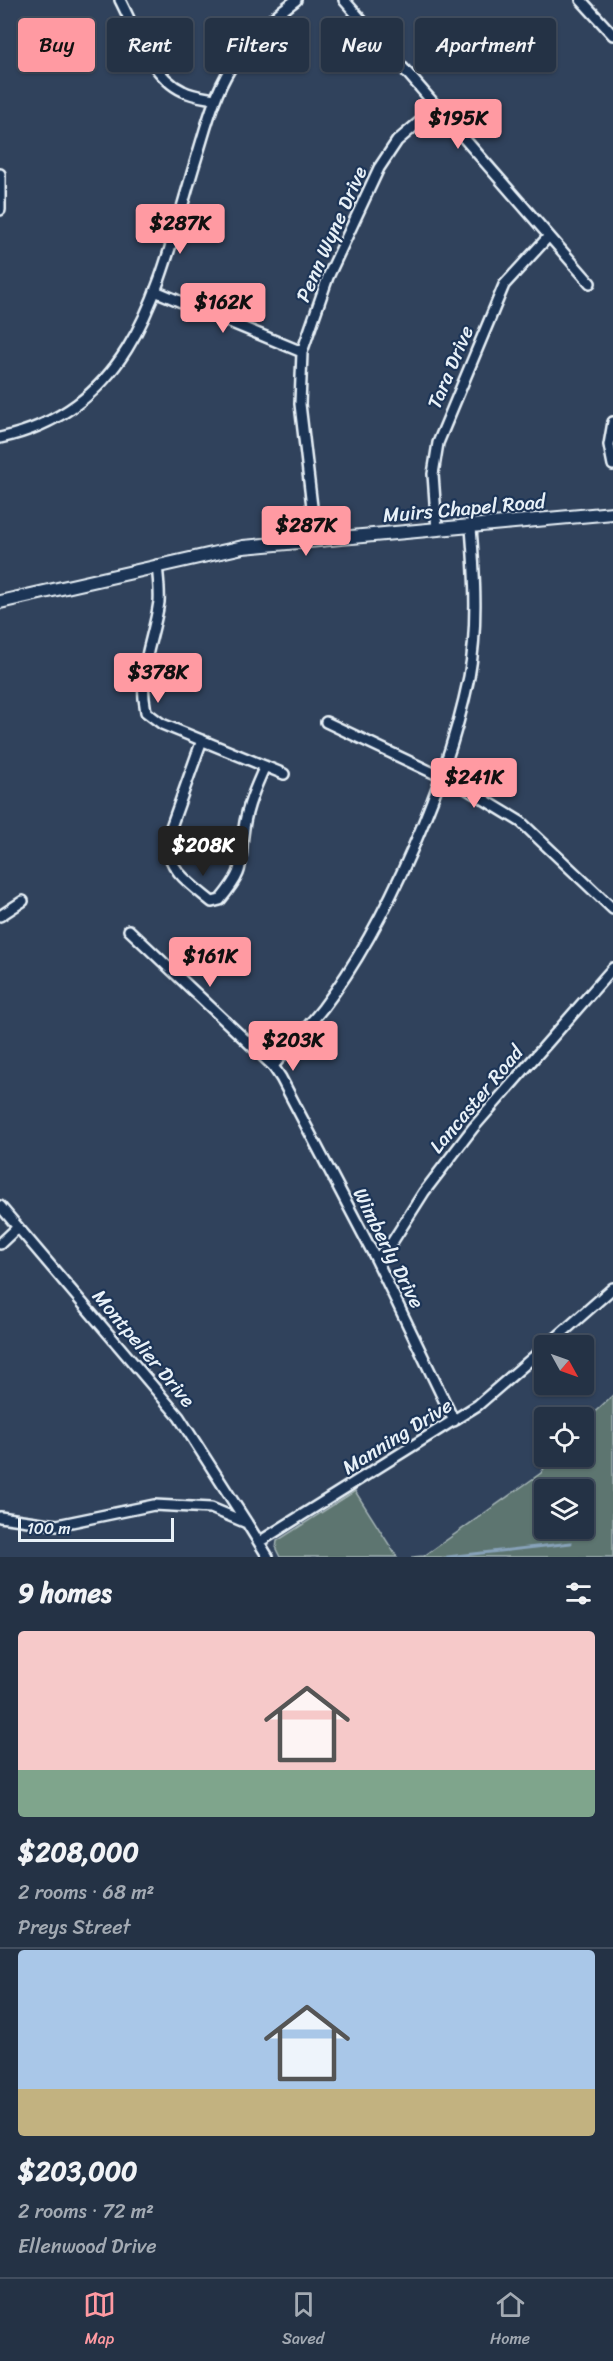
<!DOCTYPE html>
<meta charset="utf-8">
<style>
:root{--surface:#243245;--page:#2c3a4c;--text:#f1f3f6;--muted:#a3aab3;--line:#414d5e;--accent:#ff9aa2}
body{margin:0;font-family:Sriracha,sans-serif;background:var(--page);color:var(--text);height:100vh;display:flex;flex-direction:column;font-size:22px;white-space:nowrap}
*{box-sizing:border-box;margin:0}
p{font-size:20px;color:var(--muted)}
.icon{flex:none;width:33px;height:33px;fill:none;stroke:currentColor;stroke-width:2;stroke-linecap:round;stroke-linejoin:round}
.map{position:relative;height:1557px;overflow:hidden}
.panel{display:flex;flex-direction:column;background:var(--surface);flex:1}
.panel>*{flex:none}
.banner{position:absolute;left:18px;top:18px;width:578px;height:54px;display:flex;gap:12px}
.needle{width:39px;rotate:130deg}
.tools{position:absolute;left:534px;top:1335px;display:grid;gap:12px}
.tools a{display:grid;place-items:center;width:60px;height:60px;border-radius:6px;background:var(--surface);box-shadow:0 2px 4px #0004,0 0 0 2px var(--line);font-size:30px}
.scale{position:absolute;left:18px;bottom:15px;width:156px;box-sizing:border-box;padding-left:6px;border:3px solid #e8f1f8;border-top:0;font-size:16px;line-height:21px;white-space:nowrap;color:#e8f1f8;-webkit-text-stroke:4px #1d3557;paint-order:stroke}
.price{position:absolute;translate:-50% -51px;padding:0 14px;border-radius:6px;background:var(--accent);color:#111;font-size:20px;line-height:39px;filter:drop-shadow(0 2px 3px #0008)}
.price::after{content:'';position:absolute;left:50%;top:36px;width:18px;height:14px;margin-left:-9px;background:inherit;clip-path:polygon(0 0,100% 0,50% 100%)}
.price.active{background:#222;color:#fff}
ul{padding:0;list-style:none}
li{display:grid;align-content:center;gap:12px;height:318px;padding:0 18px}
li+li{border-top:2px solid var(--line)}
li span{display:grid;place-items:center;height:186px;border-radius:6px;color:#555}
li>.icon{margin-inline-start:auto}
span .icon{width:108px;height:108px;fill:#fffc;stroke-width:1}
li b{font-size:26px}
h2{display:flex;justify-content:space-between;align-items:center;height:72px;padding:0 18px;font-size:26px}
.chip{padding:0 21px;border-radius:6px;background:var(--surface);box-shadow:0 2px 4px #0004,0 0 0 2px var(--line);font-size:21px;line-height:54px}
.chip.active{background:var(--accent);color:#111}
.dock{display:flex;justify-content:space-around;align-items:center;height:84px;border-top:2px solid var(--line);background:var(--surface);font-size:16px;color:var(--muted)}
.dock a{display:grid;justify-items:center;gap:3px}
.dock .active{color:var(--accent)}
.map>svg:first-child{display:block}
.green{fill:#5d746f;stroke:#a2b2b4;stroke-width:1.5;fill-rule:evenodd}
.lines{fill:none;stroke-linecap:round;stroke-linejoin:round}
.stream{stroke:#87a2b9;stroke-width:3}
.street-casing{stroke:#e8f1f8;stroke-width:14}
.secondary-casing{stroke:#e8f1f8;stroke-width:16}
.street{stroke:#1d3557;stroke-width:9}
.secondary{stroke:#1d3557;stroke-width:12}
.labels{text-anchor:middle;stroke-width:4.5;stroke-linejoin:round;paint-order:stroke}
.street-label{font-size:20px;fill:#e8f1f8;stroke:#1d3557}
</style>
<div class="map">
<svg width="613" height="1557" viewBox="0 0 613 1557">
<rect width="100%" height="100%" fill="#30425c"/>
<filter id="ink" filterUnits="userSpaceOnUse"><feTurbulence type="fractalNoise" baseFrequency=".0167" numOctaves="2"/><feDisplacementMap in="SourceGraphic" scale="12" xChannelSelector="R" yChannelSelector="G"/><feConvolveMatrix kernelMatrix="1 2 1 2 8 2 1 2 1" color-interpolation-filters="sRGB"/></filter>
<g filter="url(#ink)">
<path class="green" d="M613,1395V1557H411L424,1556L541,1473L551,1457L584,1456V1422ZM544,1490H584V1528H544Z
M355,1491L397,1557H280L276,1549L277,1541Z"/>
<g class="lines">
<path class="stream" d="M447,1557L571,1543"/>
<g class="street-casing">
<path id="street" d="M120,0C135,29 151,77 183,91C192,96 204,97 214,99
M344,0L590,283
M581,0L613,35
M0,174V210
M155,291L302,352
M613,422L609,445L613,465
M0,438C143,407 161,271 198,153C207,124 214,95 230,69C246,41 270,19 296,0
M437,530L433,474L438,443L504,285L549,236
M316,541L300,404L302,352L328,277L379,168L397,141L438,106
M157,565C158,577 160,590 159,602C153,644 137,667 146,712L162,724L284,774
M326,722L465,788L521,822L613,909
M202,740L166,841C168,870 190,884 212,902L220,900C248,866 238,867 244,828C247,806 256,786 265,766
M0,916L23,901
M129,930L273,1066L281,1078L376,1259L454,1421
M273,1066C289,1047 307,1028 323,1008C387,924 448,780 469,677C478,628 475,577 471,528
M0,1206L179,1417L247,1523
M0,1244L18,1227
M376,1259L391,1244L424,1192L473,1128L613,968
M547,1346L613,1288
M0,1517L57,1525L154,1505L211,1508L247,1523L268,1557
M259,1542L478,1405L544,1348"/>
</g>
<g class="secondary-casing">
<path id="secondary" d="M0,602L243,547L613,513"/>
</g>
<use href="#street" class="street"/>
<use href="#secondary" class="secondary"/>
</g>
</g>
<g class="labels">
<g class="street-label">
<text transform="translate(331 234) rotate(-66)" y="7">Penn Wyne Drive</text>
<text transform="translate(450 367) rotate(-67)" y="7">Tara Drive</text>
<text transform="translate(464 508) rotate(-5)" y="7">Muirs Chapel Road</text>
<text transform="translate(476 1099) rotate(-50)" y="7">Lancaster Road</text>
<text transform="translate(389 1248) rotate(63)" y="7">Wimberly Drive</text>
<text transform="translate(144 1348) rotate(50)" y="7">Montpelier Drive</text>
<text transform="translate(397 1436) rotate(-32)" y="7">Manning Drive</text>
</g>
</g>
</svg>
<div class="tools">
<a><svg class="needle" viewBox="-14 -14 28 28"><path d="M0-13l5 13h-10z" fill="#e53935"/><path d="M0 13l5-13h-10z" fill="#a3aab3"/></svg></a>
<a><svg class="icon" aria-label="locate" viewBox="0 0 24 24"><circle cx="12" cy="12" r="6"/><path d="M12 2v4M12 18v4M2 12h4M18 12h4"/></svg></a>
<a><svg class="icon" aria-label="layers" viewBox="0 0 24 24"><path d="M12 4l9 5-9 5-9-5zM3 14l9 5 9-5"/></svg></a>
</div>
<div class="scale">100 m</div>
<b class="price" style="left:458px;top:150px">$195K</b>
<b class="price" style="left:180px;top:255px">$287K</b>
<b class="price" style="left:223px;top:334px">$162K</b>
<b class="price" style="left:306px;top:557px">$287K</b>
<b class="price" style="left:158px;top:704px">$378K</b>
<b class="price" style="left:474px;top:809px">$241K</b>
<b class="price active" style="left:203px;top:877px">$208K</b>
<b class="price" style="left:210px;top:988px">$161K</b>
<b class="price" style="left:293px;top:1072px">$203K</b>
<div class="banner">
<a class="chip active">Buy</a>
<a class="chip">Rent</a>
<a class="chip">Filters</a>
<a class="chip">New</a>
<a class="chip">Apartment</a>
</div>
</div>
<section class="panel">
<h2>9 homes<svg class="icon" aria-label="filters" viewBox="0 0 24 24"><path d="M4 7h16M4 17h16"/><circle cx="9" cy="7" r="2"/><circle cx="15" cy="17" r="2"/></svg></h2>
<ul>
<li><span style="background:linear-gradient(#f6c9c9 75%,#7fa58c 0)"><svg class="icon" aria-label="home" viewBox="0 0 24 24"><path d="M3 11l9-7 9 7M6 9v11h12V9"/></svg></span><div><b>$208,000</b><p>2 rooms · 68 m²</p><p>Preys Street</p></div></li>
<li><span style="background:linear-gradient(#a9c7e8 75%,#c2b280 0)"><svg class="icon" aria-label="home" viewBox="0 0 24 24"><path d="M3 11l9-7 9 7M6 9v11h12V9"/></svg></span><div><b>$203,000</b><p>2 rooms · 72 m²</p><p>Ellenwood Drive</p></div></li>
</ul>
</section>
<nav class="dock">
<a class="active"><svg class="icon" aria-label="map" viewBox="0 0 24 24"><path d="M3 6l6-2 6 2 6-2v14l-6 2-6-2-6 2zM9 4v14M15 6v14"/></svg>Map</a>
<a><svg class="icon" aria-label="saved" viewBox="0 0 24 24"><path d="M7 4h10v16l-5-4-5 4z"/></svg>Saved</a>
<a><svg class="icon" aria-label="home" viewBox="0 0 24 24"><path d="M3 11l9-7 9 7M6 9v11h12V9"/></svg>Home</a>
</nav>
